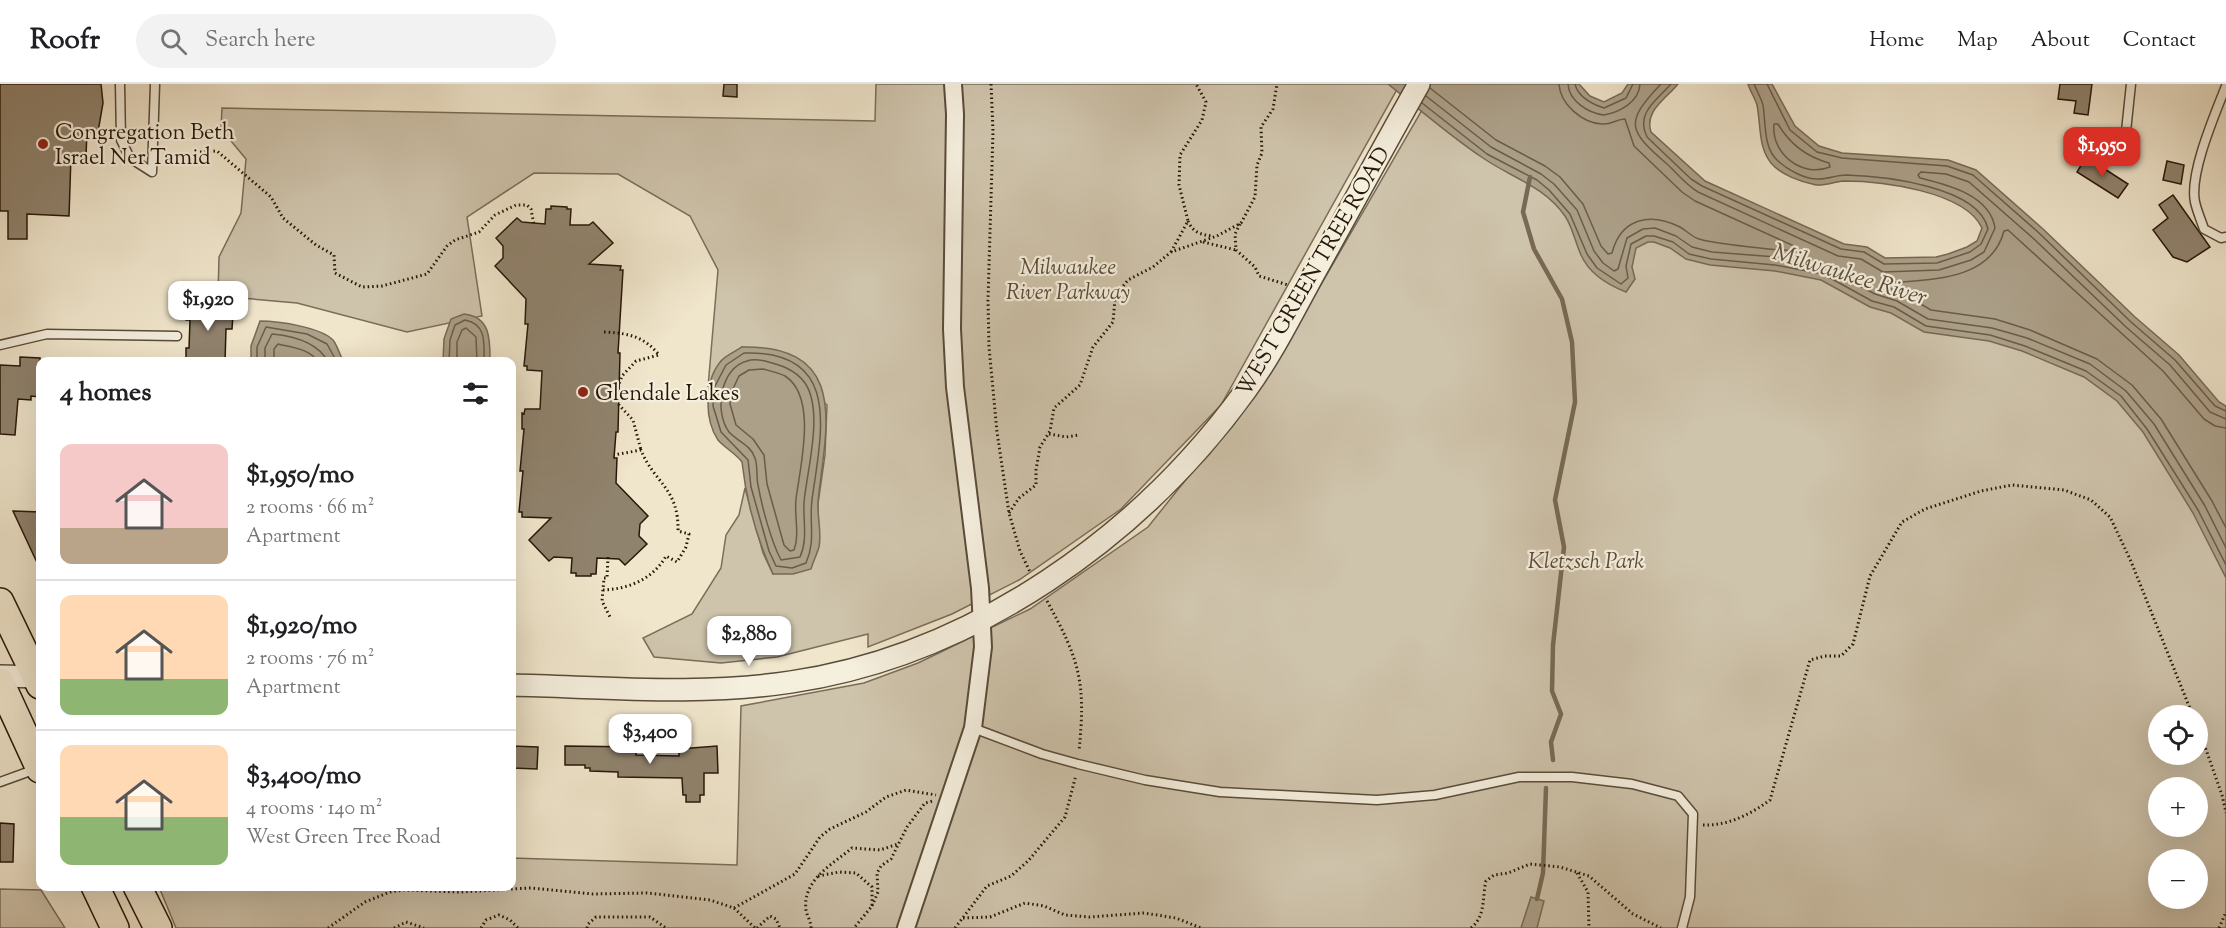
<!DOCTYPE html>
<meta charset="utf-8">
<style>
:root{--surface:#fff;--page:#f2f2f2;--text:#202124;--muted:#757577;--line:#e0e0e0;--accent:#d93025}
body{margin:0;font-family:"Sorts Mill Goudy",serif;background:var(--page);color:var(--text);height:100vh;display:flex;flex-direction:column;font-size:22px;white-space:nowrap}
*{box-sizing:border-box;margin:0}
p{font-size:20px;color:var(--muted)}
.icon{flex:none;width:33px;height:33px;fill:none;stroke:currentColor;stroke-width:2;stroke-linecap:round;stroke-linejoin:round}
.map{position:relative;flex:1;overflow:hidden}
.drawer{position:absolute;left:36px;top:273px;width:480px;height:534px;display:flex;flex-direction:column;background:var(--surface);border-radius:12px;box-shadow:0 6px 24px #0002}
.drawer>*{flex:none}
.tools{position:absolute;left:2148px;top:621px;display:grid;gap:12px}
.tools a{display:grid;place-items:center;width:60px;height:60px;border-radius:50%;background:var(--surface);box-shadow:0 6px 24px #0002;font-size:30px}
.price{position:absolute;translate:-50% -51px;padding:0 14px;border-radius:12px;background:#fff;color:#222;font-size:20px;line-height:39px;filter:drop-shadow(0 2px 3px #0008)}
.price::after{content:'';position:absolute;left:50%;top:36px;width:18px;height:14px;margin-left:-9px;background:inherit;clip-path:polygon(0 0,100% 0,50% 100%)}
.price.on{background:var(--accent);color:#fff}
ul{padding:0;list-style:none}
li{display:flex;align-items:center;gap:18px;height:150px;padding:0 24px}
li+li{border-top:2px solid var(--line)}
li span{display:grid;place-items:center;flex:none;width:168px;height:120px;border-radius:12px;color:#555}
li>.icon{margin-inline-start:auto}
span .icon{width:72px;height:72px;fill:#fffc;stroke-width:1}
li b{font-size:26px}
h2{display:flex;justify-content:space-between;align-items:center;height:72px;padding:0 24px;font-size:26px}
header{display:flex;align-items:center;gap:36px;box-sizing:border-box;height:84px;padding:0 30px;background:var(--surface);border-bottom:2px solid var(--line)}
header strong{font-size:28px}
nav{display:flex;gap:33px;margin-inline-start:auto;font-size:21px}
.search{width:420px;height:54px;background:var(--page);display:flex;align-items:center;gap:15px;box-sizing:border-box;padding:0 21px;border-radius:33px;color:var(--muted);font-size:22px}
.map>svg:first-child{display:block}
.green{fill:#cec3ab;stroke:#7a6d5a;stroke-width:1.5;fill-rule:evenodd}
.water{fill:#aca089;stroke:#776955;stroke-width:1.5}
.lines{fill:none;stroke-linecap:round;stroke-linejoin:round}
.shore{stroke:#6a5c48;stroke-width:1.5}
.stream{stroke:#776955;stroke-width:4.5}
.building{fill:#90836e;stroke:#271708;stroke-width:1.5}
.service-casing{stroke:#594b39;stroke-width:11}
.minor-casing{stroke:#594b39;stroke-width:20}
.tertiary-casing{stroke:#594b39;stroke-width:24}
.primary-casing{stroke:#271708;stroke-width:30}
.path{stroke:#271708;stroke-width:3;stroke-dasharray:1.5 3;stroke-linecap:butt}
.service{stroke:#f5efde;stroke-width:8}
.minor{stroke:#f5efde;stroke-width:16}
.tertiary{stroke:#f5efde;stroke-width:21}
.primary{stroke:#f0e6cc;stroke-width:27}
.poi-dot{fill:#8f2418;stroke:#f5efde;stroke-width:2}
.labels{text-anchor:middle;stroke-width:4.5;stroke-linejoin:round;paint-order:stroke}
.poi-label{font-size:22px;fill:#271708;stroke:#f5efde;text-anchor:start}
.park-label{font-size:22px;font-style:italic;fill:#594b39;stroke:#f5efde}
.street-label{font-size:22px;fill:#271708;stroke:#f5efde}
.water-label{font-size:24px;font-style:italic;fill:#5c4e3c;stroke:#f5efde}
</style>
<header>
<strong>Roofr</strong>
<div class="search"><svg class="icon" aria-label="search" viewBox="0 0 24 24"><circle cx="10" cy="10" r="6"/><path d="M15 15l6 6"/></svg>Search here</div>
<nav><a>Home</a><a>Map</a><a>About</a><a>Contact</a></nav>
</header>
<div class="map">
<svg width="2226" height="844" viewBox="0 0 2226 844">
<rect width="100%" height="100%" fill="#f0e6cc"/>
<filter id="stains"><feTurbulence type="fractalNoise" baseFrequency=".00333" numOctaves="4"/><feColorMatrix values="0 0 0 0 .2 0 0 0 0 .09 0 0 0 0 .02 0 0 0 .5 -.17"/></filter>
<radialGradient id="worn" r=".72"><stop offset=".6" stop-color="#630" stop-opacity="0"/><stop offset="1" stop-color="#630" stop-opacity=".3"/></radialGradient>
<path class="green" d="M876,0H1400L1221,321L1121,425L1019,496L952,530L868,563V550L777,573L721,579L654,573L643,554L692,530L721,484L726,451L739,431L745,404L763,469L773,490L819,462L818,420L825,371L827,321L742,263L721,277L708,303L718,186L690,132L618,90L534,89L467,133L482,232L407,248L297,219L218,212L219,173L241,129L246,75L221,45L222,24L875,37Z
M1437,0L1734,140L2057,222L2226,388V844H176L159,803L512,802V774L737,781L741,622L864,599L918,579L1030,525L1148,443L1267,294ZM2158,632H2198V670H2158ZM2158,704H2198V742H2158ZM2158,776H2198V814H2158Z
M0,805L41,806L65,844H0Z"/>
<path class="water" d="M1388,0H1579L1590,12L1604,18L1622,9L1628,0H1678C1666,15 1644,27 1651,48L1705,97L1844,160L1867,163L1885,174L1936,173L1948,170L1967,163L1977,157L1982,144C1965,107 1881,97 1843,97C1834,98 1824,102 1816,101C1801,98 1781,91 1771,79C1758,63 1761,41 1757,21C1755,14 1750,7 1748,0H1772L1795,42L1819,62L1842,69L1948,76L1976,86L2043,145L2135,233L2179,271L2219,318L2226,322V494L2193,429L2143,348L2117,317L2084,293L2022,267L1989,257L1924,248L1891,229L1870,223L1821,196L1775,187L1710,181L1686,175L1670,164L1654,158H1648L1636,164L1632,183L1635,195L1626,208C1608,201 1589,189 1581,171C1575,158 1573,144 1565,132C1544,102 1512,94 1483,74C1450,52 1419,25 1388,0Z
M464,230C491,233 490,256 490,277H443L444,255L451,235Z
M260,237C278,237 320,243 333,256C337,261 340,271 343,277H251V262Z
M742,263C850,261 826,343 818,417C817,432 822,449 819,463C817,470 813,478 811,485L793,490H773C757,455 746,416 742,378C735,369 725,364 718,356C704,335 704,295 722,276C727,271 736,267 742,263Z
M1531,813L1544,817L1537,844H1521Z"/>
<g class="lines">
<path class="shore" d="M1568,0C1569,17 1588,29 1604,31C1620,28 1639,18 1640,0
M1575,0C1578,13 1592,20 1604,24L1626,14L1633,0
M1661,0C1624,39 1628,46 1667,80C1678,90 1685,100 1698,108L1838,172L1861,175L1883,188L1939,186L1971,176L1984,168L1995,144C1990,111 1948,101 1920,94L1918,91L1921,88L1946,90L1969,98L2034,155L2126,243L2170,281L2210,328L2226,335
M1671,0C1657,16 1635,29 1647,53L1691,95L1702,102L1841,165L1864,168L1884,180L1937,179L1970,168L1981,160L1988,145C1979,102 1882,92 1846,91C1837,91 1828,95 1819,95C1806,96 1788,86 1778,77C1763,64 1766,39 1763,21C1761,14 1757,7 1754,0
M1767,0L1790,46L1817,68L1842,74L1947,82L1973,91L2039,149L2131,238L2175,276L2215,322L2226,327
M1430,4L1496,56L1545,82L1560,93L1583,120L1601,162L1608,170L1612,169C1621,134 1650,128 1680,143C1687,147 1692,153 1699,155C1711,159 1786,168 1795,166L1794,162L1695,117L1682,108L1634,62L1625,35C1617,35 1611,41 1602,40C1582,39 1560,20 1559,0
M1426,12L1491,63L1541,90L1554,100L1577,126L1594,167L1603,179L1614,187L1618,185L1627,154L1643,145L1655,144L1676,152L1692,163L1712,168L1776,173L1824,183L1875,210L1897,217L1928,235L1992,244L2027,254L2090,280L2126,307L2154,340L2205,422L2226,464
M1422,19L1487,70L1537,96L1549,106L1570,130L1587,170L1597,184L1621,200L1628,194L1626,182L1631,160L1646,152H1654L1673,158L1689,170L1711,175L1775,181L1823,190L1872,217L1894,223L1926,242L1990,251L2025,262L2086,287L2121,312L2147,345L2198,426L2226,481
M1774,40H1778C1789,59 1807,73 1829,79L1830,83C1802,94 1771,70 1774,40Z
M744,269C843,266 821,349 812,416C809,440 816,456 806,479L792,484L776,482L769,467L751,403L748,376L721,348L713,322L714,304L726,281Z
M765,277C780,281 795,285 805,299C824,327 807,386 804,418C803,438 808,455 800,473L781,476C771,457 762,423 758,401C756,392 758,382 755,374C751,361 737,357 729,348C714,328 720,284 747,277C752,275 760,276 765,277Z
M257,278V263L266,243L307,250L327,260L337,278
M265,278V264L272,250C293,252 318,258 328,278
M274,278V265L278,260C290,263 311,265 318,278
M449,278L450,256L455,241L465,236C487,240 484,260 484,278
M457,278V258L462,246L466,244L476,253L477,278
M763,285C770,287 779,289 785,292C818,313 800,383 796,415C794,432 800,450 794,466L790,467L784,461L767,400L764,371L753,355L736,341L730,320L731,309L739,292L749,286Z
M2226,344L2215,342L2204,335L2163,287L2008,146L2004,147C1992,192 1942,195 1903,198C1895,198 1886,196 1880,199L1881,202L1900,208L1931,226L1995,235L2030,246L2097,275L2132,301L2161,335L2212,417L2226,444"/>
<path class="stream" d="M1530,93L1523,128L1534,165L1562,215L1572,258L1575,318L1555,416L1564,463L1553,561L1552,607L1561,630L1551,658L1553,676
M1537,815L1543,789L1546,704"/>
</g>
<path class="building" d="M0,0H101L103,19L98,48H87L86,72H71L69,132L27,130V155H8V127H0Z
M724,0H737V13L723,12Z
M2060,0H2092L2088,31L2074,29L2076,17L2058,15Z
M2086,73L2128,100L2118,114L2077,88Z
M2167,77L2184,81L2181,100L2163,96Z
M2173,111L2210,163L2187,178L2173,173L2153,146L2168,134L2159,121Z
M551,122L567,123V125H571L570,141H589L593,138L613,159L589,180L621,182L620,186H623L618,269H620L618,348H616L614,374H617L616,399L648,432L640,440L639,452L647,460L625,481L619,475L597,474L596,490H591V492H576V489H571L572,474L554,473L549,477L529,456L551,434L522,433V428H519L523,387H520L524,345H522V329L524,330L525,325H540L542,287L527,286V282H524L528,240H525L526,215L495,182L503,174V162L496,154L517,134L522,138L545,140L546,125H551Z
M187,219L227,220V230L233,231L232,245H226L225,278H186V264H189L190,236H186Z
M20,273L40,274V313L31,312V316L18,315L15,351L0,350V281L20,282Z
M13,427L40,428V485Z
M512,662L538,663L537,685L512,684Z
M565,662L637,663L636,671L679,672V665L717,662L718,689H704V711H700V718H686V711H683L682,694L618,693V688L590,687V684H585V681H565Z
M0,739L14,740L13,778H0Z"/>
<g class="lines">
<g class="service-casing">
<path id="service" d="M120,0L121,56L130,74L152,88
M2226,2C2215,30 2189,90 2195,118C2197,127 2201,136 2204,145L2221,154L2226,153
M2125,57L2131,0
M152,88L155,0
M0,261L47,250L177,252
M973,644L1042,670L1078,680L1145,696L1220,708L1377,716L1435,711L1519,693H1572L1632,700L1678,712L1693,730L1690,813L1682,844
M0,698L36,685"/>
</g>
<g class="minor-casing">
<path id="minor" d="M906,844L973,644L983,563L980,504L955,303L952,245L955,30L953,0"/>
</g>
<g class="tertiary-casing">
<path id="tertiary" d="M0,592L40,593
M512,601C604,603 699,612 791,598C973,571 1140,453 1246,306C1273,269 1293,228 1315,188C1350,125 1384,62 1419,0"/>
</g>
<g class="primary-casing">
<path id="primary" d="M0,518L40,601
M0,598L40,685
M95,802L115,844
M137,802L158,844"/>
</g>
<path class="path" d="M991,0L993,47L988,216L989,263L997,348L1009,429L1020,467L1030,488
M200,68L217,67L271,113L283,134L316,161L334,171L335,189L362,203L382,202L427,190L447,162L455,156L479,148L495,131L516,121H527L531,125L534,141
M1188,137C1193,149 1202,151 1213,152
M1240,140L1235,150L1236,166L1255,183L1259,192L1288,201
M1203,158L1236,166
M1171,168L1188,137L1179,101L1180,71L1202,36L1206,18L1196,0
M604,248C627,249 644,252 659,271L636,277L622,292L618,303L619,321L633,336L641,366
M1049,350L1066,353L1079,351
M1009,429L1019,414L1036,401V386L1040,363L1050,347L1054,324L1080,301L1093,263L1113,238L1115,215L1120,206L1128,196L1153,183L1171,168L1217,152L1241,139L1255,113L1257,81L1262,69L1261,43L1273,25L1277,0
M608,473L607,494H604L602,517L610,533
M603,506C629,505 653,495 666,472L677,478L686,463L689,450L678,447C679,404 654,399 641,366L614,371
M1047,517C1080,577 1086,599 1079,667
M2198,643L2222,711L2226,729
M1703,741C1728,742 1751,730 1770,716L1810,576L1825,572H1841L1853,560L1870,492L1902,438L1925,425L1981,407L2012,401L2064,406L2091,416L2110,433L2130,475L2193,632
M1577,789L1588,808L1589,844
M818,792L839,788L856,789L872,803V822L854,844
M872,822L878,808L877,789L881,782L891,775L907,743L925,719L933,717
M734,824L795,790L820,753L830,745L866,728L886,713L906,706L936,711
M963,834L990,833L1025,819L1044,822L1065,831L1090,833L1144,829L1176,834L1201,844
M328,844L365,818L390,808L403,806L460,808L531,804L593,810L647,809L710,816L734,824L755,844
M394,844L406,838L424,844
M481,844L486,836L499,831L510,836L518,844
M587,844L588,840L596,833H650L666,844
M757,844L770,832L776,835L780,844
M811,844C811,837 807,832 806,826C802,796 833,780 852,764L880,766L898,760
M955,844L987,802L1011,792L1028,777L1065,733L1076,691
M1471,844C1486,832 1482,813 1486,797L1494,791L1508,789L1530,780L1560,783L1589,792L1633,830L1661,844
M2219,844L2226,828"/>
<use href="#service" class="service"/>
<use href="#minor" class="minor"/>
<use href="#tertiary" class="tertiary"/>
<use href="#primary" class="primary"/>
</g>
<g class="poi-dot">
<circle cx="43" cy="60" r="6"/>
<circle cx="583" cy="308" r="6"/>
</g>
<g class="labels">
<g class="poi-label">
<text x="55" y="55">Congregation Beth<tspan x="55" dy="25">Israel Ner Tamid</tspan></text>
<text x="595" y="316">Glendale Lakes</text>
</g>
<g class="park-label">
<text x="1068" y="190">Milwaukee<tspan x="1068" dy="25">River Parkway</tspan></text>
<text x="1586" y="484">Kletzsch Park</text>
</g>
<g class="street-label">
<text transform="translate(1312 187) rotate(-60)" y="8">WEST GREEN TREE ROAD</text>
</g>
<g class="water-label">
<text transform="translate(1850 190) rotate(17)" y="8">Milwaukee River</text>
</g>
</g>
<rect width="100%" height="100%" filter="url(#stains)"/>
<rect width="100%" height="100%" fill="url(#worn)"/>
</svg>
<div class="tools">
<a><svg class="icon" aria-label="locate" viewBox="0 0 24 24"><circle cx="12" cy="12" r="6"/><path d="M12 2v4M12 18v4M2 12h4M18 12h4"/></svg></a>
<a>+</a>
<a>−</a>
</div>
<b class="price on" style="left:2102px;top:94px">$1,950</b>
<b class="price" style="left:208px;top:248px">$1,920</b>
<b class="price" style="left:749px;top:583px">$2,880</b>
<b class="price" style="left:650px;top:681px">$3,400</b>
<section class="drawer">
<h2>4 homes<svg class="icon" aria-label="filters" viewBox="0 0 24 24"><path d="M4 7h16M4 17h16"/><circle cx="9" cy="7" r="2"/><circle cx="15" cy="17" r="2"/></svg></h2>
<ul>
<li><span style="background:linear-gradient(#f6c9c9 70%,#b9a48a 0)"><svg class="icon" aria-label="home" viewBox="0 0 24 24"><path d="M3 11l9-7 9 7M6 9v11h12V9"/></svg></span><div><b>$1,950/mo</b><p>2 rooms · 66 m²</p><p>Apartment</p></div></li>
<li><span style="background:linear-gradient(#ffd9b3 70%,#8fb573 0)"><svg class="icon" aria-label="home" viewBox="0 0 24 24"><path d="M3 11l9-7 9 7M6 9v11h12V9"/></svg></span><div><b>$1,920/mo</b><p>2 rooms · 76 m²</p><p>Apartment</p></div></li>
<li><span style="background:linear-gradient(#ffd9b3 60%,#8fb573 0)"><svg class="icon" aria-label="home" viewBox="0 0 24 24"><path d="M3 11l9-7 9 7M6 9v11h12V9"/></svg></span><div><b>$3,400/mo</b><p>4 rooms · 140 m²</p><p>West Green Tree Road</p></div></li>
</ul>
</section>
</div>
